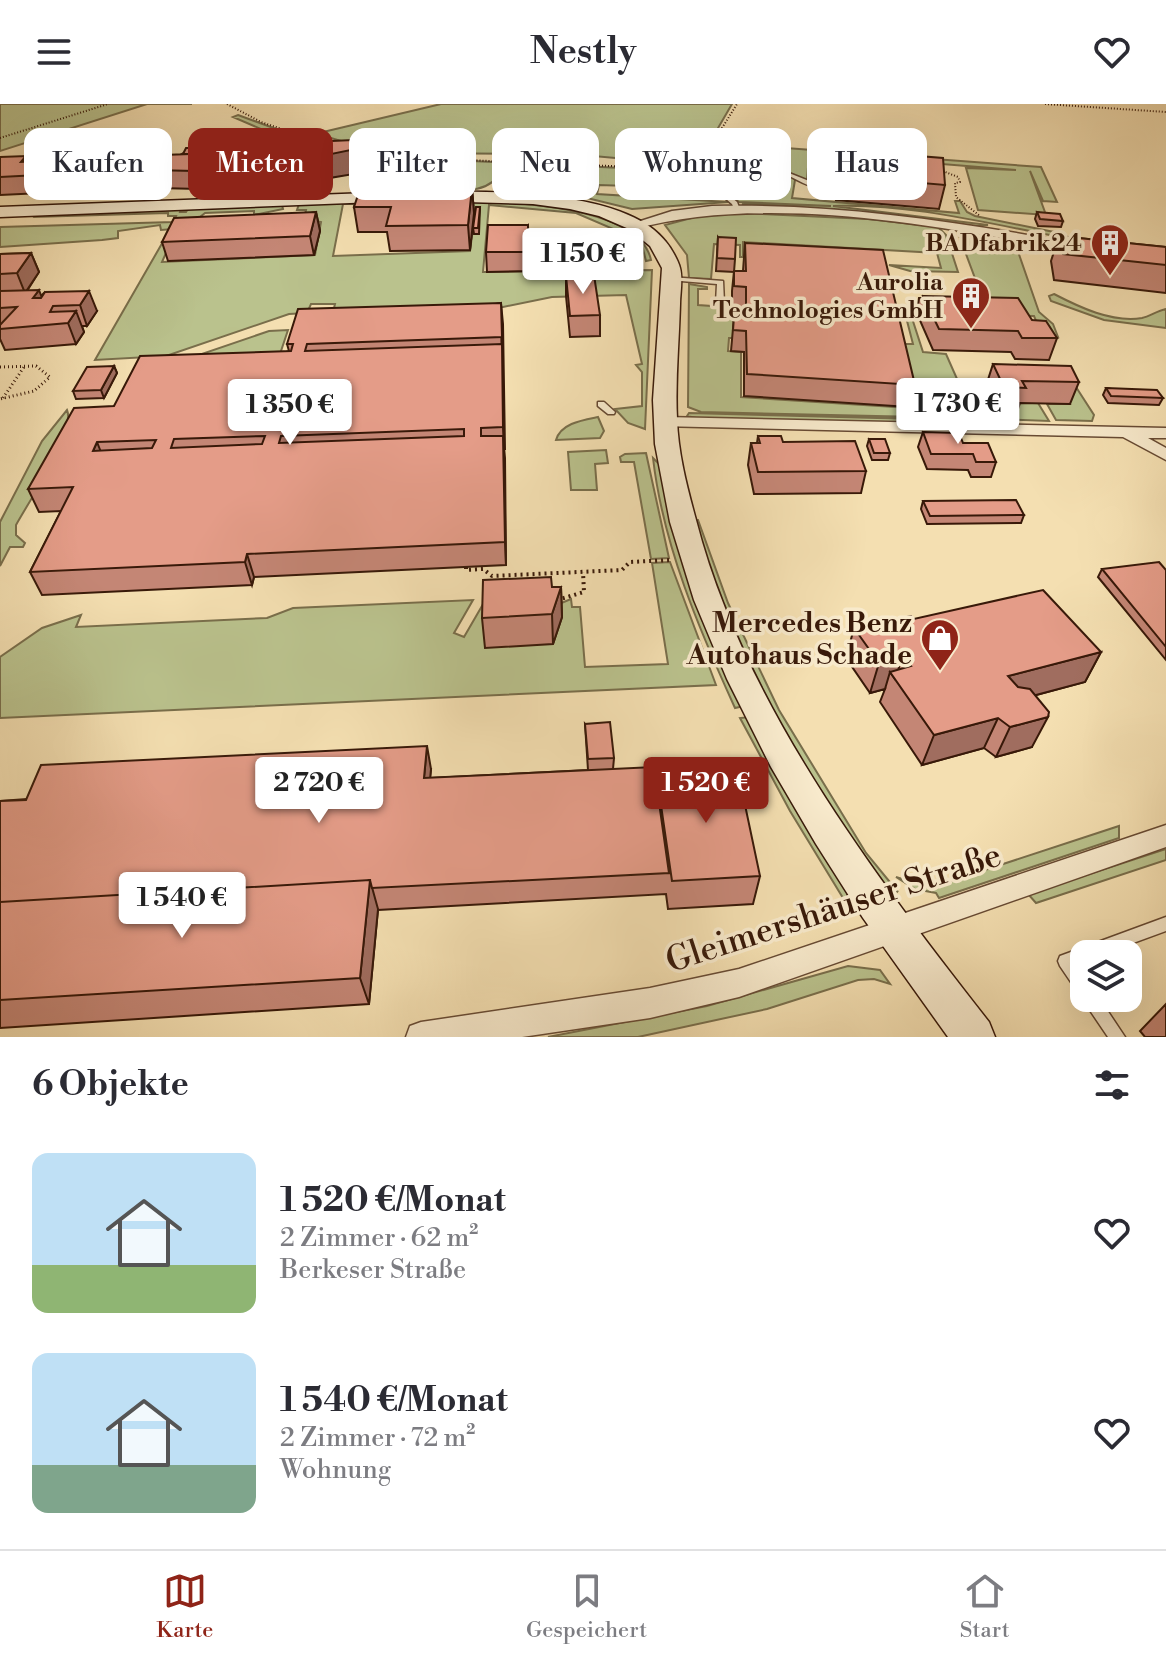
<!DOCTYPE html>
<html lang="de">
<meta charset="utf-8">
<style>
:root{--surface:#fff;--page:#f7f7f7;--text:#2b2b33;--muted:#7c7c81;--line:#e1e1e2;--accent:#8f2418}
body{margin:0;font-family:"Libre Bodoni",serif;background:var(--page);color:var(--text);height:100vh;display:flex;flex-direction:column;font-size:30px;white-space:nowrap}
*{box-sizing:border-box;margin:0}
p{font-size:26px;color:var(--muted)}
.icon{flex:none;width:44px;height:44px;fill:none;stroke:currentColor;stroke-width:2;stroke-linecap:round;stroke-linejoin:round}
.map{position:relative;height:933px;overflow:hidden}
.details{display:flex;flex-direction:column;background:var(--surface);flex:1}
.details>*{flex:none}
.top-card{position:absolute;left:24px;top:24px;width:1118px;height:72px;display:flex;gap:16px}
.fabs{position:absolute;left:1070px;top:836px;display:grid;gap:16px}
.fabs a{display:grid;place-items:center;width:72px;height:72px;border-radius:16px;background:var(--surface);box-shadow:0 8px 32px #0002;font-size:40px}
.price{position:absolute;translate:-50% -68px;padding:0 18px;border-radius:8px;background:#fff;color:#222;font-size:26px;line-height:52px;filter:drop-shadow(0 2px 4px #0008)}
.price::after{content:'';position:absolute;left:50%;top:48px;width:24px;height:18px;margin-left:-12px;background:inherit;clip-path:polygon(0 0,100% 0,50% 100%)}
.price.selected{background:var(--accent);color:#fff}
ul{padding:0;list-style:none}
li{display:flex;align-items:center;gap:24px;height:200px;padding:0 32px}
li span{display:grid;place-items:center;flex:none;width:224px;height:160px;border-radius:16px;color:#555}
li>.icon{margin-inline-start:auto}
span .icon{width:96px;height:96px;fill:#fffc;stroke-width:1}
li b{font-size:34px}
h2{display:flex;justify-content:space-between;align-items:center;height:96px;padding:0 32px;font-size:34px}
.chip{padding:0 28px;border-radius:16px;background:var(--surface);box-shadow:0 8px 32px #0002;font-size:28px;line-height:72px}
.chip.selected{background:var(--accent);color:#fff}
header{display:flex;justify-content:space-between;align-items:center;height:104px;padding:0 32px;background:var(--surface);font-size:36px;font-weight:700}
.menu{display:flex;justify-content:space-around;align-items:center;height:112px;border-top:2px solid var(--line);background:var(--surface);font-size:22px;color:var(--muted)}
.menu a{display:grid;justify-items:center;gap:4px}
.menu .selected{color:var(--accent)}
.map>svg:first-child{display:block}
.green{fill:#bac28d;stroke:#796e4b;stroke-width:2}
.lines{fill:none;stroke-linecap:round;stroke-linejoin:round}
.lane-casing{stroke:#674a33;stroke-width:3}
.street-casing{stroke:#674a33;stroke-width:3}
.secondary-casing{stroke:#381909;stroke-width:3}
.path-far2{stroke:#381909;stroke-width:2;stroke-dasharray:1 2;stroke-linecap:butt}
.path-far1{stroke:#381909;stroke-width:3;stroke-dasharray:1 3;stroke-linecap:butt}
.path{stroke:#381909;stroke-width:4;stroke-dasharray:2 4;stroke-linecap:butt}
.lane{fill:#f8eacc;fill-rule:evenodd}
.street{fill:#f8eacc;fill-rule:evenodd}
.secondary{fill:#f8eacc;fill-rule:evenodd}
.wall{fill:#c48675;stroke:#381909;stroke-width:2}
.shaded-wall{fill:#a06d5f;stroke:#381909;stroke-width:2}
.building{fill:#e49c88;stroke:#381909;stroke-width:2;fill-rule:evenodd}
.labels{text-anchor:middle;stroke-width:7;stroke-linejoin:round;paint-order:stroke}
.far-poi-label{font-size:24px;font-weight:bold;fill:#381909;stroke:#f8eacc;text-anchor:end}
.poi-label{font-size:28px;font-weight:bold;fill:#381909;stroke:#f8eacc;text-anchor:end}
.near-street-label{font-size:34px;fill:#381909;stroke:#f8eacc}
</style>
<header><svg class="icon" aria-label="menu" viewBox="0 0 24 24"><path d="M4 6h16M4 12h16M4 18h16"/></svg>Nestly<svg class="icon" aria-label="heart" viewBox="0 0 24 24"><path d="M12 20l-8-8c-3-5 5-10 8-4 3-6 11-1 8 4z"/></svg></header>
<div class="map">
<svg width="1166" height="933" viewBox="0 0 1166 933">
<rect width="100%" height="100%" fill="#f4dfb1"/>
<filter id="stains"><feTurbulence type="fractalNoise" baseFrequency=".0025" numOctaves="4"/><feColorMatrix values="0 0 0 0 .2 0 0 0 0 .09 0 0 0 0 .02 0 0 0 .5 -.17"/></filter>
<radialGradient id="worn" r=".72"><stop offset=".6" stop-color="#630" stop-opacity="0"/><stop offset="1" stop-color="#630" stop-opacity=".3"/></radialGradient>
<path class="green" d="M0,0H192H147L0,47Z
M441,0H732L707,43L704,62L571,50L394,49L358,42L324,32L323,28Z
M238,11L312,38L382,53L644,65L694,73L720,91H689L690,80L694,79C674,70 651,68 629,68V82L599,81L597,90L728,98L632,105L587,94L510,86L516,72L540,76L539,80L566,81L571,68L587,69L588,63L523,61L502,66C488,94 454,85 427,85L430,67H379L380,57L306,47L296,40L233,13Z
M718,39L1041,63L1057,98L1043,97L1030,67L1046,111L978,106L966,64L1016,66L868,54L866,67L808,63L807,76H795L792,94L959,109L955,97H960L967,108L975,112L1054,128L1065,134C990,120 910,99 833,102L988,121L975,122L750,103L742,100L831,102L739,98L712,77V57Z
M433,96C483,98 638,95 651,156L646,157L642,141L632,133L576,109L489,101L483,168L652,166L645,325L628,319L615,305L642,302V268L636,261L642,260L626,191L552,193L503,203L333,208L335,200H311L307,209L289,210L166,252L95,256L168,129L173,133L162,158L315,151L321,118L304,115L306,106H297L299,100L368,97L383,103L354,104V100H343L333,152L470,147L475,109Z
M282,101L283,105L254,111V107L205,109L186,124L161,126L160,121L118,127V134L102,136L0,143V123L173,118L176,112H168V109L35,113L37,111L181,105L180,108H186L188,105Z
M742,109L868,115L938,123L946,131L958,168L910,167L889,161L941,164L937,149L743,138V153H740V141L714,140L711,175L689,174L687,151L665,121L699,112Z
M957,126L1014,136L1039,208L1053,220L1058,233L1042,231L1034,212L911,211L923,248L946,250L969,302L970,309L967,314L701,308L688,303L689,180L707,183V185H698V201L740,204V234H729L728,247L741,248V293L909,304L898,256L905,240H913L906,213L899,210L988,209Z
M1054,190C1079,203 1112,219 1142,214C1150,212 1157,207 1166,205V224L1104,216L1051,197L1049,192Z
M288,226L278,256L152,267L269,227Z
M1076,283L1094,311L1092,317L1056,316L1047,300H1070L1064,289Z
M978,291L991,292L1001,305H1017L1015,299H1038L1049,317L994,315L985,307H993L989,298L980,297Z
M67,306C76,327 28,399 16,421V431L25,439L23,443H10L0,462V418L42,337Z
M689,309L954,316L955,320L701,315L687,312Z
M598,313L604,327L600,334L556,336C561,319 583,316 598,313Z
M606,346L608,359L595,360L597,386H571L568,348Z
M646,349L669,454L651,455L634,358H621L620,353L625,350Z
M653,354L661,362L744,602L735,604C699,525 663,441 653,354Z
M691,416H698L728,499L779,606L866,749L898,788L885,781L822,697L734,534Z
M670,458L716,581L0,614V553L42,524L81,511L76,523L267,514L293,504L473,496L454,529L464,533L493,483L552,503L571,495L572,503H580L585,563L668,560L652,459Z
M750,613L847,784V794H843L790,707L740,614Z
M1119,722V734L939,794L936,789L915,785L896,773L921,781L936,782Z
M1166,745V756L1036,799L1028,790Z
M848,862L880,866L890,880L874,875L858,876L767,905L638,933H548L707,902Z"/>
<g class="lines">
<g class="lane-casing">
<path id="lane" d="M748,60L779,65L819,81L820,68L825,67V83L822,85C808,83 798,76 785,70C762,62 736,63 712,66L713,78L737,98L740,106L735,107L732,100L707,79L706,65L718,62Z
M671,173L723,177L724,199L720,201L716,199L717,180L669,176L668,175Z
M598,298H604L615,308L614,310H608L598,302Z
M1166,813V827L1103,850H1084V857L1076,860L1084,872V894H1099L1125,933H1108L1085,899L1083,892L1079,890L1060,862L1058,857L1060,852Z"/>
</g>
<g class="street-casing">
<path id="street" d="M712,102C836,99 961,118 1083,141L1089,145L1083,149C945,123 771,88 634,125L628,121L672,107Z
M665,313L1166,324V334H1148L1166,344V356L1123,333L659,322L657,318Z
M1166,721V743L739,893L650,914L522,933H406L410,922L421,918L650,884L739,865Z"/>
</g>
<g class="secondary-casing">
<path id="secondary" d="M395,88L403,93L401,97L0,113V103Z
M436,88C495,87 627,86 666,138C671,144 678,156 680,164C683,175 680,190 680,200C679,239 675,277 677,315C678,349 687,383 696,416C743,599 874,771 989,918L995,933H948L863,814L816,740L771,663L727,575L694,496L670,418L655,340L653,296L662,164L650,142L629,125L599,112L570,105L533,100L430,97L428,93Z"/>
</g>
<path class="path-far2" d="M227,0L261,18L323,39
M1045,0L1166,8
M0,34L108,0
M351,46L396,52L526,59
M710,55L722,24L737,0
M554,60L638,63
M940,66L958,73L960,78L955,79L956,93L980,112"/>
<path class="path-far1" d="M0,263L36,262L50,273L34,287L0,295
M3,294L24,263"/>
<path class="path" d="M466,463V466L483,465L492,472L622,466L630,458L671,456
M557,496L584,488L583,468"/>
<use href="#lane" class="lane"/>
<use href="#street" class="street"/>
<use href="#secondary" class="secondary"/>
</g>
<path class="wall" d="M256,40V44H259L262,58L272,56L273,62L270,72L237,74L235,77L211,78L200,85L158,84L152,66L193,44H235Z
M660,46L691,48L688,90L650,89L644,84H634L636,50Z
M843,46L945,81L939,105L836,96Z
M0,53L29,58L86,55L92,73L83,87L0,91Z
M560,57V63L568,70L566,76H558L556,81L521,75V63Z
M433,58L452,70L450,79L432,80L431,67Z
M472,84L474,109L470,146L390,147L387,128H358L354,103Z
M480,103L479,130H474L473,124Z
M316,108L320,127L314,151L168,157L162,138Z
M1037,108L1063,117L1061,123L1038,122L1035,115Z
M528,121L529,167L487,168L486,148Z
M1059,132L1166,143V189L1054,176L1051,157Z
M718,133L735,155L734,168L716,167Z
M745,139L915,281L909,303L744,292V248L731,247L734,213L743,214V203H732V187L734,167H743Z
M31,149L39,168L27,187L41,192L45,188L97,207L87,222H82L84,228L76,240L5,246L0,235V150Z
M566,172L600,211V232L570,233L566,192Z
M923,192L1032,216L1057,234L1049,256L1015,255L1011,248L933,246L918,212L920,206L918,201L919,194H923Z
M501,199L506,461L254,473L252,481L42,491L30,468L61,407L39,408L28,385L114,302L289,247L287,240Z
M993,260L1079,278L1070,300L1020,299L1018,305H1001L997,299H994L986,282Z
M114,262L117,269L104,294L76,295L73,287Z
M1106,284L1163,294L1159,301L1108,299L1103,291Z
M923,328L963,339L996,358L991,373H971L968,366L927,365L918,343Z
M758,332L783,338L866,367L861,389L754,390L748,361L751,339H757Z
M869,335L890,349L888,356H872L867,342Z
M923,397L1024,411L1021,419L927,420L921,405Z
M1102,465L1166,466V556L1098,473Z
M561,483L562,513L553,540L485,544L482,514Z
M914,515L1101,548L1085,578L1036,591L1032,643L996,653L984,644L922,661L880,598L885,585L870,589L846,554L854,524Z
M585,620L614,654L613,665L656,674V667L760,772L753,800L668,805L666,790L378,806L369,900L0,924V697L431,665L430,674L588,666Z
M1166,900V933H1145L1140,927Z"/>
<path class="shaded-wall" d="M353,36L356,59L354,70L330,74L329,78L298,83L293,59Z
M234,37L236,49L233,57L237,74L235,77L231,59L230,46Z
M256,40L257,48L259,44L263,62L257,67L254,44Z
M86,55L92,73L83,87L77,69Z
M272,56L273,62L270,72L269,66Z
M560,57V69L557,70L556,81V69Z
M451,58L452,70L450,79L449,67Z
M207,60L211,78L200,85L195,67Z
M472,84L474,109L470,146L468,121Z
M316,108L320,127L314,151L310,132Z
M31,149L39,168L25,189L17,169Z
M39,186L47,207L33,194Z
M89,187L97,207L87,222L80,201Z
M501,199L503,220L505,346L503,323Z
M76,207L84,228L76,240L68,219Z
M114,262L117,269L104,294L101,286Z
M503,332L505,354L506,461L505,438Z
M97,338L106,361L93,347Z
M247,450L254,473L252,481L245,458Z
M561,483L562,513L553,540L552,510Z
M1101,548L1085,578L995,602L1008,572Z
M903,552L895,575L890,568L885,585L870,589L879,559Z
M1048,613L1032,643L996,653L1010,623Z
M998,614L984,644L922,661L934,631Z
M427,642L431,665L428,697L424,674Z
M370,776L378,805L369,900L360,874Z"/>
<path class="building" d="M353,36L351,46L326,51L325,54L293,59L297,48H307L310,38Z
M639,36L660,37L659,46L691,48L690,57L651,55L646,51L636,50Z
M234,37L230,45L197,43L200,38Z
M256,40L254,44H259L255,55L232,56L231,59L207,60L195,67L152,66L163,51L190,50L193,43L235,45L236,41Z
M186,44H193L190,50H183Z
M843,46L943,54L945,81L840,72Z
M26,52L21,58L86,55L77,69L0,73V53Z
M524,55L560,57L556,69L521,63Z
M263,56H272L269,66L257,67Z
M433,58H451L449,67H431Z
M560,63L568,64L566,70H557Z
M472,84L468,121L386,122L391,103H354L359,88Z
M476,103H480L478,124H473Z
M316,108L310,132L162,138L174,114Z
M1037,108L1060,110L1063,117L1040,115Z
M488,121H528V148H486Z
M1059,132L1166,143V161L1063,150Z
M718,133L736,134L735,155L717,154Z
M745,139L883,146L915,281L747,270L746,227L733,226L734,213L746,214V183L734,182V167H746Z
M31,149L17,169L0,170V150Z
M594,171L600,211L570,212L566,172Z
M39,186L33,194H41L45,188L89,187L80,201L53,202L50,208L76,207L68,219L0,225V221L17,203L0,204V187Z
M923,192L1018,194L1032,216L1046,217L1057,234H1022L1018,227L939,225Z
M501,199L502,233L307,240L305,247L502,240L503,323L481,324V332H503L505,438L247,450L245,458L30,468L73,383L28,385L74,304L114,302L140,252L291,247L293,240H287L298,205ZM464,325V332L279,339L281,332ZM265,332L262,340L171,344L174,335ZM156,336L152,344L93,347L97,338Z
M993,260L1071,262L1079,278L1022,277L1026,284L1008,283L1005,277H1001Z
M114,262L101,286L73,287L87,263Z
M1106,284L1157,286L1163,294L1111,292Z
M923,328L959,329L963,339H988L996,358H976L973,350H931Z
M758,332H781L783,338L855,337L866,367L758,368L751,339H760Z
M869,335H885L890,349H874Z
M1016,396L1024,411L930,412L923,397Z
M1159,458L1166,466V543L1102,465Z
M551,473L552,483H561L552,510L482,514L483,476Z
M1043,486L1101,548L1008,572L1018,583L1030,585L1049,608L1048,613L1010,623L998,614L934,631L890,568L911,562L903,552L879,559L854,524L911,512L914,515Z
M610,618L614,654L588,655L585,620Z
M427,642L424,674L654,663L669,769L372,784L370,776L0,798V697L26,696L41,661Z
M737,663L760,772L672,777L656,667Z
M370,776L360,874L0,896V798Z"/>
<defs>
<g id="building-pin" transform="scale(2)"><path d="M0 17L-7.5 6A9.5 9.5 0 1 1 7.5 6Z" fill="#8f2418" stroke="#f8eacc"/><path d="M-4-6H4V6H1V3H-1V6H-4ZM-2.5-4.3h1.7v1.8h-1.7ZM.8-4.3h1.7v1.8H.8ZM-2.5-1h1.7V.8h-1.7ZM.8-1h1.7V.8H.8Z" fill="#fff"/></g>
<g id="shop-pin" transform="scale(2)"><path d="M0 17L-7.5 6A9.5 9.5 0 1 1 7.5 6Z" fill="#8f2418" stroke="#f8eacc"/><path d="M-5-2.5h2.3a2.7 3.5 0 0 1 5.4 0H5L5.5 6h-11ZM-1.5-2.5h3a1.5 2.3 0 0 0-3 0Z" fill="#fff"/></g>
</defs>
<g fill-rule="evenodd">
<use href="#building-pin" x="1110" y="139"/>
<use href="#building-pin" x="971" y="192"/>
<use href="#shop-pin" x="940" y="534"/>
</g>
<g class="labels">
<g class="far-poi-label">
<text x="1082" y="147">BADfabrik24</text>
<text x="943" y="186">Aurolia<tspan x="943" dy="28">Technologies GmbH</tspan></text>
</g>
<g class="poi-label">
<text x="912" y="528">Mercedes Benz<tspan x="912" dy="32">Autohaus Schade</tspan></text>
</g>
<g class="near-street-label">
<text transform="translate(833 803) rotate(-18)" y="12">Gleimershäuser Straße</text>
</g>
</g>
<rect width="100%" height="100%" filter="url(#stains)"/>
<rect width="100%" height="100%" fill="url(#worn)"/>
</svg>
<div class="fabs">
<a><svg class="icon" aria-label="layers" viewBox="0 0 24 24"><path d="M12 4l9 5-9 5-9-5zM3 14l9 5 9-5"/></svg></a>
</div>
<b class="price" style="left:583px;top:192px">1 150 €</b>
<b class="price" style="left:958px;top:342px">1 730 €</b>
<b class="price" style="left:290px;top:343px">1 350 €</b>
<b class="price" style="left:319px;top:721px">2 720 €</b>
<b class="price selected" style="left:706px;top:721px">1 520 €</b>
<b class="price" style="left:182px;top:836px">1 540 €</b>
<div class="top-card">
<a class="chip">Kaufen</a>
<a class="chip selected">Mieten</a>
<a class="chip">Filter</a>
<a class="chip">Neu</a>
<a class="chip">Wohnung</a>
<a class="chip">Haus</a>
</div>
</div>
<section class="details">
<h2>6 Objekte<svg class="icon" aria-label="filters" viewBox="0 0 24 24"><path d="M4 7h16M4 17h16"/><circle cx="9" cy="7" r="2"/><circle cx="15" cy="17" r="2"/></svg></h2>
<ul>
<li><span style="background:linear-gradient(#bfe0f5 70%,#8fb573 0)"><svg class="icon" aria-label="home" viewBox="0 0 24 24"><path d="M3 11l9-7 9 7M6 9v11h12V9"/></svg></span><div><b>1 520 €/Monat</b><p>2 Zimmer · 62 m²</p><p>Berkeser Straße</p></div><svg class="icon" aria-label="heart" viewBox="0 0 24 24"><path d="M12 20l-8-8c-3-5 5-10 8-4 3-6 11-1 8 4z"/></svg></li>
<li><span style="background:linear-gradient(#bfe0f5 70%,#7fa58c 0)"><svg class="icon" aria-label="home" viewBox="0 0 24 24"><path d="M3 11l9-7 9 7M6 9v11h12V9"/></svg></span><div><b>1 540 €/Monat</b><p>2 Zimmer · 72 m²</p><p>Wohnung</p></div><svg class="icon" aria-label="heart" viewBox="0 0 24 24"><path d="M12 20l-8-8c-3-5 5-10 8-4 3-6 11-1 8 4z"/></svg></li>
</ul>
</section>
<nav class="menu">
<a class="selected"><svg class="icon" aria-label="map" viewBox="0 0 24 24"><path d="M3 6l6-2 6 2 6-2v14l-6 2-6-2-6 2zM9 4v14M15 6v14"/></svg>Karte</a>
<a><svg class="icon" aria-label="saved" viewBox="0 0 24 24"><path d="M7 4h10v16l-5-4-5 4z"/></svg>Gespeichert</a>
<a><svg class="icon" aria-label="home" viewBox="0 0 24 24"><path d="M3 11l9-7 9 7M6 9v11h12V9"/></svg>Start</a>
</nav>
